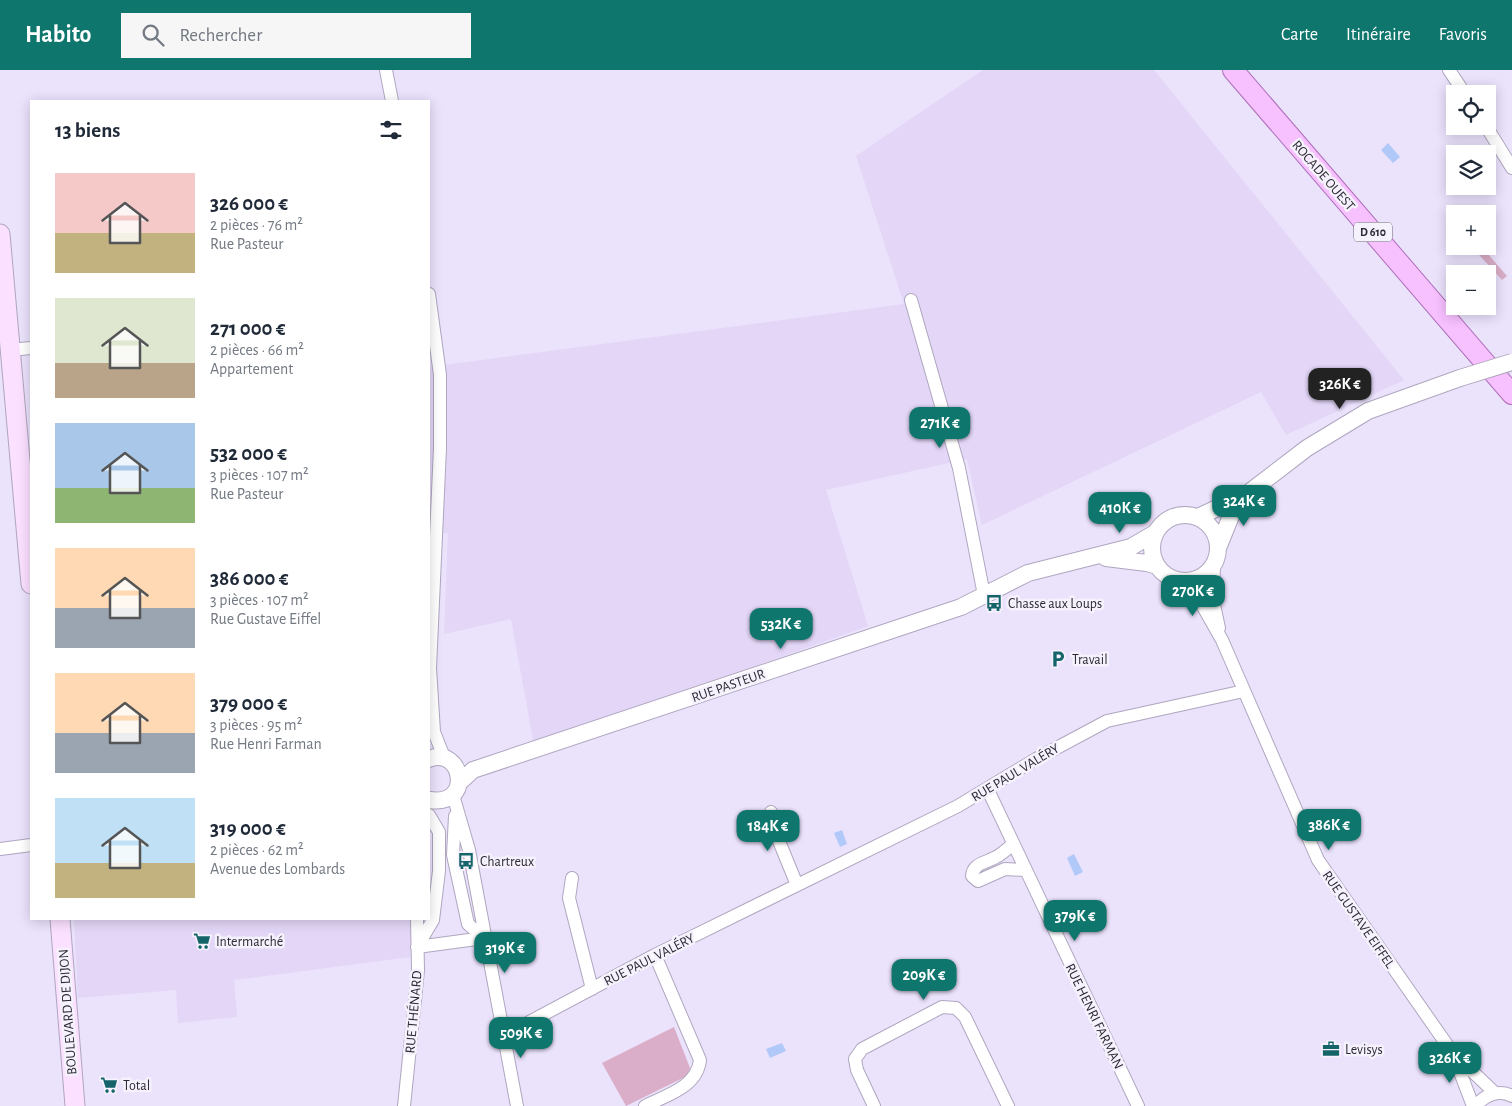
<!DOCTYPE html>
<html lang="fr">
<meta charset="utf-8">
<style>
:root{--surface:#fff;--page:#f6f6f7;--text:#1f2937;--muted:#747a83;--accent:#0f766e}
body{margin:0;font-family:"Alegreya Sans",sans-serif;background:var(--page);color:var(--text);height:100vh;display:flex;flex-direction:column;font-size:19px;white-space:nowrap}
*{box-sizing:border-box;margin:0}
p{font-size:16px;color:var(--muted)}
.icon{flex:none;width:28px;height:28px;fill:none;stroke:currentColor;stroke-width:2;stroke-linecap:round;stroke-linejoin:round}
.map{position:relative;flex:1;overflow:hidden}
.sheet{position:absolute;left:30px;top:30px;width:400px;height:820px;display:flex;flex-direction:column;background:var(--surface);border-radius:0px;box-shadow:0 2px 12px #0003}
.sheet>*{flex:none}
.fabs{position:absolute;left:1446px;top:15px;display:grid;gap:10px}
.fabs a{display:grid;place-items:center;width:50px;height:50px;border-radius:0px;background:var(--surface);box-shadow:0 2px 12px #0003;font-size:25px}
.price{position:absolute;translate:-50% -42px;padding:0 11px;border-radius:10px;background:var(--accent);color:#fff;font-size:16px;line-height:32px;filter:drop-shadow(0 1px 2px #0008)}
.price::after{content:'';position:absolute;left:50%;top:30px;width:15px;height:11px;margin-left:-8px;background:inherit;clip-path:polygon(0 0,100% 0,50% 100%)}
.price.current{background:#222;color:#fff}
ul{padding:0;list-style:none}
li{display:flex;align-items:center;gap:15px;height:125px;padding:0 25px}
li span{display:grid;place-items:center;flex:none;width:140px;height:100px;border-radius:0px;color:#555}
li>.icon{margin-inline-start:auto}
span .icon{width:60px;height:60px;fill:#fffc;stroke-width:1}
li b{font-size:21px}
h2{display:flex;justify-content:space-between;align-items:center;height:60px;padding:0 25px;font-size:21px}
header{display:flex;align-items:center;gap:30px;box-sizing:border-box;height:70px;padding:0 25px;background:var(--accent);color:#fff}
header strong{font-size:24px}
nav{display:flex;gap:28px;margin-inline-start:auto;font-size:18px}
.search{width:350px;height:45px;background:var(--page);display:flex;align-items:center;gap:12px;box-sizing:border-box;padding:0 18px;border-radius:0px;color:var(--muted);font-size:19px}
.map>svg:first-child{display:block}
.built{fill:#e3d6f7}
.green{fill:#daaec8}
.water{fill:#b0c9f8}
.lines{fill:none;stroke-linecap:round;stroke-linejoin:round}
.minor-casing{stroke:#afa6bf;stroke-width:14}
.tertiary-casing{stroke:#afa6bf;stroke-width:18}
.secondary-casing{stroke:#afa6bf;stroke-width:21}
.primary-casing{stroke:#ad70b8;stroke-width:22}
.minor{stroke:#fff;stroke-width:12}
.tertiary{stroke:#fff;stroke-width:16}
.secondary{stroke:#fbe0ff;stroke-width:19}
.primary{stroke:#f7c0ff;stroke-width:20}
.tertiary-bridge-casing{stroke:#afa6bf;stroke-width:18;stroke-linecap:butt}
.tertiary-bridge{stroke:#fff;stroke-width:16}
.labels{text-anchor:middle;stroke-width:5;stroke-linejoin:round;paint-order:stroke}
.shield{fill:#f6f2fd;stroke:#6a6670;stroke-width:1}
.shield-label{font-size:12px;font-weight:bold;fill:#2e2a34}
.street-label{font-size:14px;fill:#2e2a34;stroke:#f6f2fd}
.poi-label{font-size:14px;fill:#2e2a34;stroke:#f6f2fd;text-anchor:start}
</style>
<header>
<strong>Habito</strong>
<div class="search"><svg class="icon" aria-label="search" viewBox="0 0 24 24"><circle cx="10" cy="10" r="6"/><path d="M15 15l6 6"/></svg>Rechercher</div>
<nav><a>Carte</a><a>Itinéraire</a><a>Favoris</a></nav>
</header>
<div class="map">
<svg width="1512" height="1036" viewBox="0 0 1512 1036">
<rect width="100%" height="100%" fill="#ebe2fc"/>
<path class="built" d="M983,0H1154L1404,310L1286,365L1261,322L982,455L967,389L826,420L868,556L534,675L511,549L444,564L448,463L429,465V297L904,234L856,86Z
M74,849H412L410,887L234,910L237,947L178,953L176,920L78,928Z"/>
<path class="green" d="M1471,176H1481L1507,206L1502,210Z
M674,957L690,998L687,1006L626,1036L602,993Z"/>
<path class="water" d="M1388,73L1400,87L1393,93L1381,80Z
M842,760L847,774L840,777L834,763Z
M1074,784L1083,802L1075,806L1067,788Z
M782,973L786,981L770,988L766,979Z"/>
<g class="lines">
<g class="minor-casing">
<path id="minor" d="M386,0L392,31
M1449,0L1465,24
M1486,56L1512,98
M429,224L440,305V378L430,598L434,662L444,687
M911,230L959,398L984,525
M10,280L31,278
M1214,493L1213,530L1219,558
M1181,511L1201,533L1222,570L1318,790L1452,982L1495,1023
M988,720L1138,1036
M453,725L469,780L517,1036
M771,742L772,754L797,815
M455,746L453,785L468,854L484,868
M1013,774C1007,779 1002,784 996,787C986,793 973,793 972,806L978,811L1005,799L1025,800
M0,779L31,775
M572,808L569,828L592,919
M417,877L433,850L439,801V762L429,745
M417,877L484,868
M503,966L655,885L958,736L1036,689L1107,651L1244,621
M1455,989L1473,1036
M404,1036L418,900L417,849
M645,1036C667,1025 697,1017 700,990L655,885
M874,1036L857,1000L855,989L862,979L942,937L956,938L965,947L1008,1036
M1476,1036C1484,1025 1499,1019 1512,1026"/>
</g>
<g class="tertiary-casing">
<path id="tertiary" d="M1152 478a33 33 0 1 1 66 0a33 33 0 1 1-66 0Z
M1198,447L1247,424L1307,378L1368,341L1460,308
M1218,478L1231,446L1246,425
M1106,488L1147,493L1157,496
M429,689C462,675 475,737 429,730
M459,713L473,700L961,537L1028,503L1131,477L1155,463"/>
</g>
<g class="secondary-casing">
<path id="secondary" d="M0,164L31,514
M60,849L75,1036"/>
</g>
<g class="primary-casing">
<path id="primary" d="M1233,0L1512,324"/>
</g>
<use href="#minor" class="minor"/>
<use href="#tertiary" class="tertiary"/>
<use href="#secondary" class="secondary"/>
<use href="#primary" class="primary"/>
<g class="tertiary-bridge-casing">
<path id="tertiary-bridge" d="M1460,308L1512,292"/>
</g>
<use href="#tertiary-bridge" class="tertiary-bridge"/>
</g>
<defs>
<g id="bus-bare" transform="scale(1.35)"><path d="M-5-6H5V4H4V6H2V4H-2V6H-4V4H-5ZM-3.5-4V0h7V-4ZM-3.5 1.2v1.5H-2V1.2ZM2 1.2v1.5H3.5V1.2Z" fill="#15646a" stroke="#f6f2fd" stroke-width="2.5" paint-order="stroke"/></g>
<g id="parking-bare" transform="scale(1.35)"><path d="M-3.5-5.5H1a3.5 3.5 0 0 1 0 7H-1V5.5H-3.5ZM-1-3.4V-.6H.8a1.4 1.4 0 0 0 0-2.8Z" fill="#15646a" stroke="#f6f2fd" stroke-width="2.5" paint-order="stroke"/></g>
<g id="supermarket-bare" transform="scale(1.35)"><path d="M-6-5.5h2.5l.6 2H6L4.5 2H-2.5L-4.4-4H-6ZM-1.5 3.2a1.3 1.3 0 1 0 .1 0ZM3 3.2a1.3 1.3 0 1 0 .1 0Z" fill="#15646a" stroke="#f6f2fd" stroke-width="2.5" paint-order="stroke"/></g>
<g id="office-bare" transform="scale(1.35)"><path d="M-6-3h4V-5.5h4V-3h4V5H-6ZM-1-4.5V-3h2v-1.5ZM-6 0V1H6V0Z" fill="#15646a" stroke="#f6f2fd" stroke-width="2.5" paint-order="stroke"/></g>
</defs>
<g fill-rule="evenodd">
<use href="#bus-bare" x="994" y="533"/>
<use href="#parking-bare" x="1058" y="589"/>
<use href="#bus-bare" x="466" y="791"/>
<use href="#supermarket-bare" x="202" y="871"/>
<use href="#office-bare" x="1331" y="979"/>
<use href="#supermarket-bare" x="109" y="1015"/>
</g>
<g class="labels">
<rect class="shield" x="1354" y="152.5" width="38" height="19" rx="4"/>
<g class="shield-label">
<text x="1373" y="166">D 610</text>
</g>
<g class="street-label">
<text transform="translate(1324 105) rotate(49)" y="5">ROCADE OUEST</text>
<text transform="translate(728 615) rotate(-19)" y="5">RUE PASTEUR</text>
<text transform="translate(1015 702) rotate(-31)" y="5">RUE PAUL VALÉRY</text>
<text transform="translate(1359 849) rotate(55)" y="5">RUE GUSTAVE EIFFEL</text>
<text transform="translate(649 889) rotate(-27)" y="5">RUE PAUL VALÉRY</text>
<text transform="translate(67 942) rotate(-94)" y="5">BOULEVARD DE DIJON</text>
<text transform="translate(413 942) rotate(-85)" y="5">RUE THÉNARD</text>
<text transform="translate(1095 946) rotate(64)" y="5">RUE HENRI FARMAN</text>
</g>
<g class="poi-label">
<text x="1008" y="538">Chasse aux Loups</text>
<text x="1072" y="594">Travail</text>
<text x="480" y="796">Chartreux</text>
<text x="216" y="876">Intermarché</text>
<text x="1345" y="984">Levisys</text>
<text x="123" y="1020">Total</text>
</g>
</g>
</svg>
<div class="fabs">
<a><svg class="icon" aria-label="locate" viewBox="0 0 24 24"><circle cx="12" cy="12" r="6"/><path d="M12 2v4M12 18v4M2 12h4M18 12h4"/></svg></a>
<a><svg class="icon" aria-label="layers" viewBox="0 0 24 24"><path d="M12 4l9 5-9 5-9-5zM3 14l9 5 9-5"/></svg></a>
<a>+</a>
<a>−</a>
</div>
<b class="price current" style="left:1340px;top:340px">326K €</b>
<b class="price" style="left:940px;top:379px">271K €</b>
<b class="price" style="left:1244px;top:457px">324K €</b>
<b class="price" style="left:1120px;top:464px">410K €</b>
<b class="price" style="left:1193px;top:547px">270K €</b>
<b class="price" style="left:781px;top:580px">532K €</b>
<b class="price" style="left:1329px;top:781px">386K €</b>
<b class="price" style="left:768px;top:782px">184K €</b>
<b class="price" style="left:1075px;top:872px">379K €</b>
<b class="price" style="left:505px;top:904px">319K €</b>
<b class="price" style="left:924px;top:931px">209K €</b>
<b class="price" style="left:521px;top:989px">509K €</b>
<b class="price" style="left:1450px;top:1014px">326K €</b>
<section class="sheet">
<h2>13 biens<svg class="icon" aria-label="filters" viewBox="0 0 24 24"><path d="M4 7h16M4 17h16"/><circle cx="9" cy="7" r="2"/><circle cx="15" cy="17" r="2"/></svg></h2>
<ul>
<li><span style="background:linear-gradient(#f6c9c9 60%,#c2b280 0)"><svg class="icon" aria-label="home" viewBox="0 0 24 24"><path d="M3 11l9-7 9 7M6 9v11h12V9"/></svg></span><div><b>326 000 €</b><p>2 pièces · 76 m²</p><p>Rue Pasteur</p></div></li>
<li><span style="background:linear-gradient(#dfe7d0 65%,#b9a48a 0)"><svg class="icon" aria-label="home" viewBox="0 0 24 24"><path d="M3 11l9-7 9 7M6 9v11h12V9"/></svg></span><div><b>271 000 €</b><p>2 pièces · 66 m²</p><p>Appartement</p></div></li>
<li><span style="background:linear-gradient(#a9c7e8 65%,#8fb573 0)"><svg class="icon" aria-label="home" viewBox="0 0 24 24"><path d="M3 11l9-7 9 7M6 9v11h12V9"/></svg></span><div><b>532 000 €</b><p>3 pièces · 107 m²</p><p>Rue Pasteur</p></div></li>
<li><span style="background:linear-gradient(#ffd9b3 60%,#9aa5b1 0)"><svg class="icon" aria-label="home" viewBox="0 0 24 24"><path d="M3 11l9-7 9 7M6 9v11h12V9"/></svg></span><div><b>386 000 €</b><p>3 pièces · 107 m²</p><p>Rue Gustave Eiffel</p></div></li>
<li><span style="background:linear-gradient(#ffd9b3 60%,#9aa5b1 0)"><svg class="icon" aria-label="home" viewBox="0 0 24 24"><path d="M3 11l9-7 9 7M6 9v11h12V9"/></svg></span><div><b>379 000 €</b><p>3 pièces · 95 m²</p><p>Rue Henri Farman</p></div></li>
<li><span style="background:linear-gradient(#bfe0f5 65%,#c2b280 0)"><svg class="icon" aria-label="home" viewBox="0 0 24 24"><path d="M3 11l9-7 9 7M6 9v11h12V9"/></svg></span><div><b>319 000 €</b><p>2 pièces · 62 m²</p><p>Avenue des Lombards</p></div></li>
</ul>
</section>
</div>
